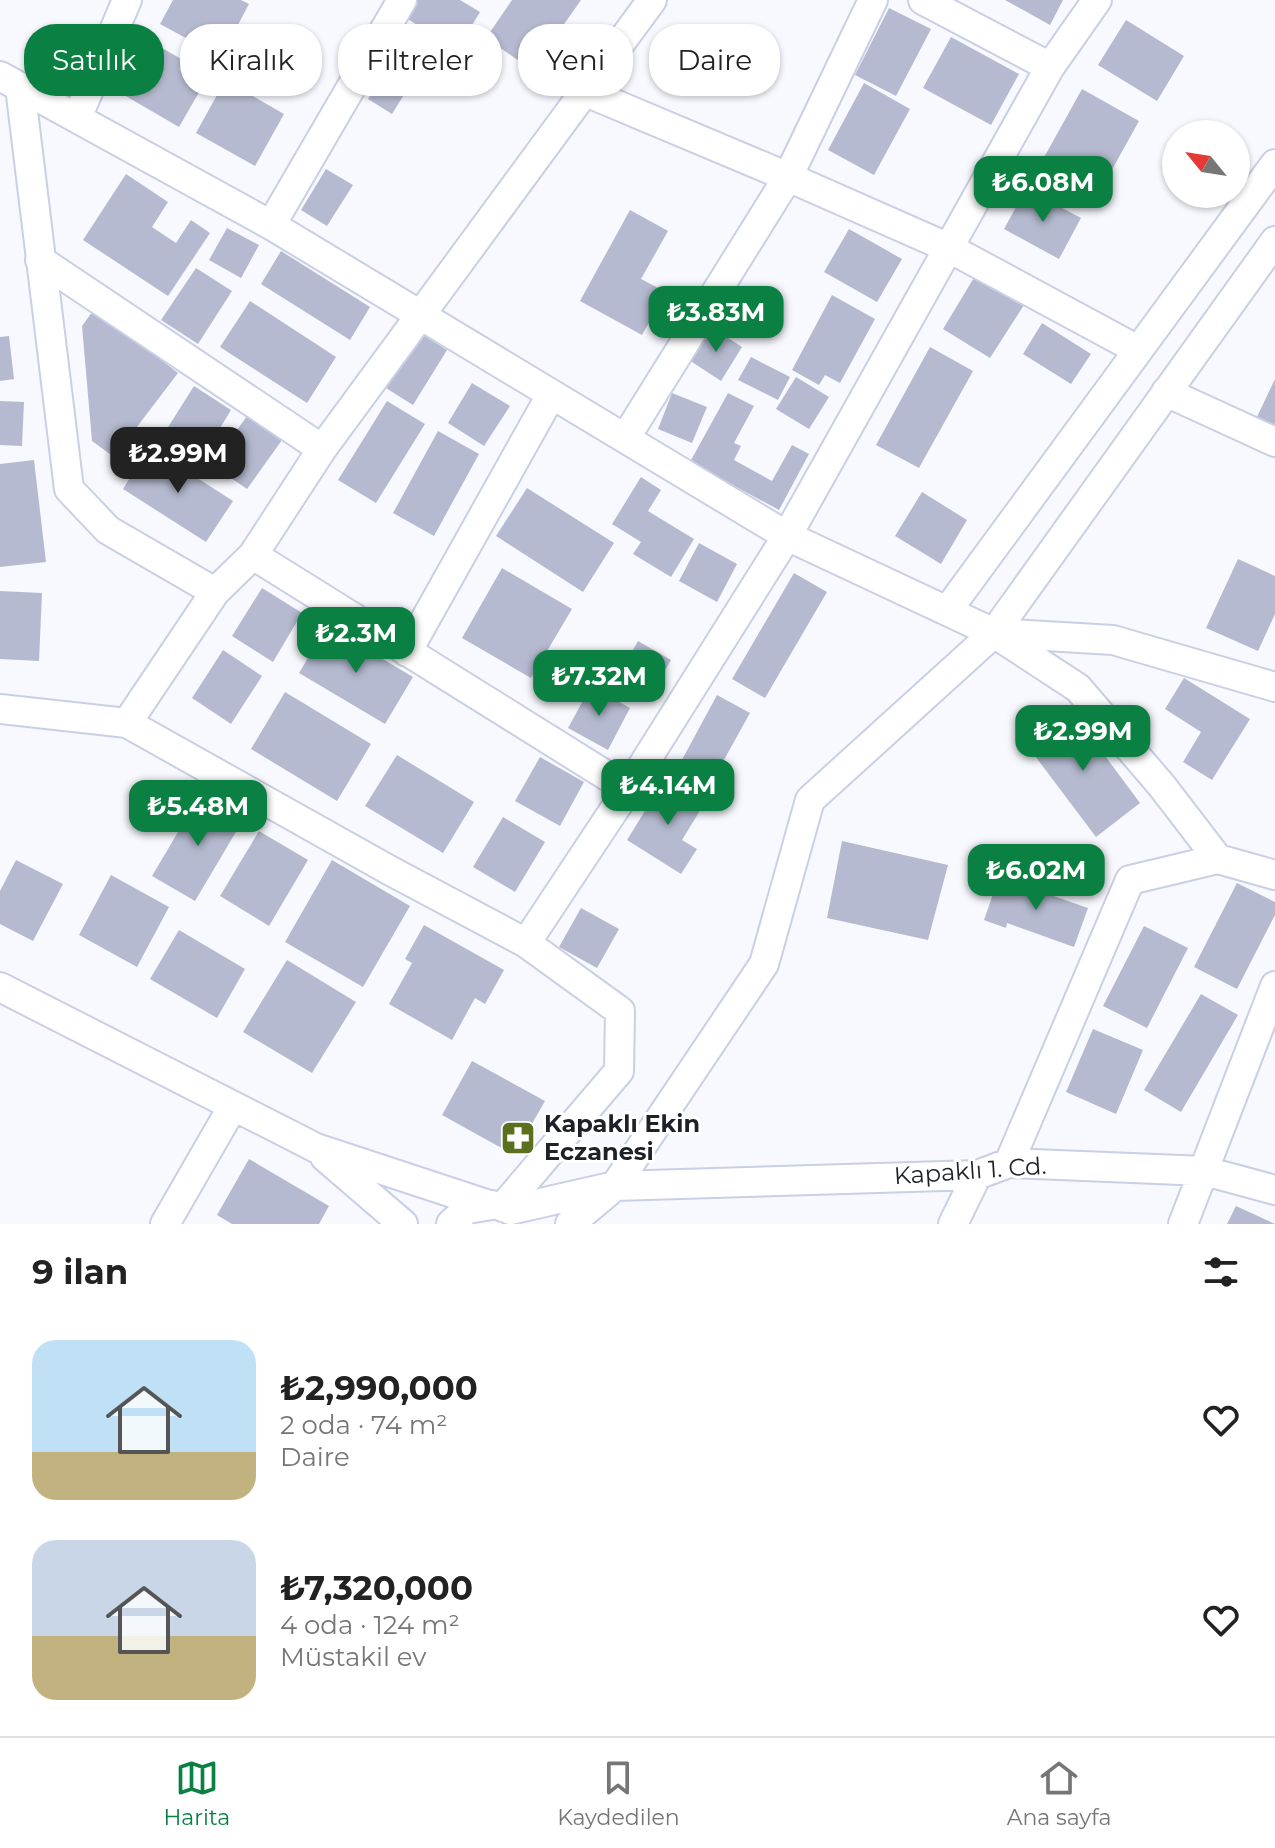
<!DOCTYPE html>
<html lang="tr">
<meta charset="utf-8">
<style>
:root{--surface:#fff;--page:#f2f2f2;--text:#222;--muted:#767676;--line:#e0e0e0;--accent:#0b8043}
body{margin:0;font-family:Montserrat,sans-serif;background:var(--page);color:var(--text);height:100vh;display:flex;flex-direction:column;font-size:30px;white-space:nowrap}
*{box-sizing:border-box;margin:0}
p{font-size:26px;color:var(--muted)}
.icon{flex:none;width:44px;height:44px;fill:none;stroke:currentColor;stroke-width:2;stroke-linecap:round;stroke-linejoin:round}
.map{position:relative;height:1224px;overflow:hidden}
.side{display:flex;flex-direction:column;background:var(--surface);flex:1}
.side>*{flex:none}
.hud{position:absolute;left:24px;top:24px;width:800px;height:72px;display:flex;gap:16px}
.needle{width:52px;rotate:300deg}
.controls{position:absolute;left:1162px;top:120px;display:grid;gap:16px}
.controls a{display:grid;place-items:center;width:88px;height:88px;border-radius:50%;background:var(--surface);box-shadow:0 2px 6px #0004;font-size:40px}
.price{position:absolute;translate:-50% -68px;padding:0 18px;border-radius:16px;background:var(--accent);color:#fff;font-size:26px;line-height:52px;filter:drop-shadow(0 2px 4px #0008)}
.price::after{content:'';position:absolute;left:50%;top:48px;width:24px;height:18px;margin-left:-12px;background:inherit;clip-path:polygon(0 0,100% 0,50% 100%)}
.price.on{background:#222;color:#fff}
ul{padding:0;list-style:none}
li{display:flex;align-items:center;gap:24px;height:200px;padding:0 32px}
li span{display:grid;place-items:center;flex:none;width:224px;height:160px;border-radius:24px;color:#555}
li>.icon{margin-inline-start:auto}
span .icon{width:96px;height:96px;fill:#fffc;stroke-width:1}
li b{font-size:34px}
h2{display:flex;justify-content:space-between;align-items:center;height:96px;padding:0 32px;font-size:34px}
.pill{padding:0 28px;border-radius:32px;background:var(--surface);box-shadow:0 2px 6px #0004;font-size:28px;line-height:72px}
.pill.on{background:var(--accent);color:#fff}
.tab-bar{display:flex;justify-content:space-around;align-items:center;height:112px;border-top:2px solid var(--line);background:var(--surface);font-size:22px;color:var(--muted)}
.tab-bar a{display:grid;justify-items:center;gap:4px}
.tab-bar .on{color:var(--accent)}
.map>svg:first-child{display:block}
.building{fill:#b5bad0}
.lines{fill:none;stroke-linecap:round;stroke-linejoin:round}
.minor-casing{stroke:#c9cfe5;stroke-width:32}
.minor{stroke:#fff;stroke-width:28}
.labels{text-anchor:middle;stroke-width:6;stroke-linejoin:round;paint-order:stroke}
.poi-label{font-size:24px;font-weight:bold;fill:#1f2129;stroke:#fff;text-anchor:start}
.street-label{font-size:24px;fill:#1f2129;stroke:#fff}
</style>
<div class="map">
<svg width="1275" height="1224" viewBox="0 0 1275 1224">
<rect width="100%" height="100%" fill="#f8f9fe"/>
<path class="building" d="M173,0H241L249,4L221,57L160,24Z
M417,0H460L480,12L457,50L406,18Z
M512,0H581L532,70L486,38Z
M1005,0H1063L1050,25Z
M889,8L931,29L896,96L855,75Z
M1126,20L1184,56L1157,101L1098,65Z
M951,37L1019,74L991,125L923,88Z
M155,44L209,75L179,127L124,95Z
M391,61L415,77L392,114L368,99Z
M214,74L284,114L255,166L196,133L217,95L205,89Z
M864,83L910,109L874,175L828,150Z
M1082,89L1139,121L1094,202L1037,170Z
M326,169L353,185L327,226L301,210Z
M126,174L168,202L152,227L176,243L191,220L210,233L168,296L83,240Z
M1026,189L1081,218L1059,259L1004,229Z
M630,210L668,231L641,279L666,292L642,335L580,301Z
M227,228L259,245L241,278L209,260Z
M849,229L902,259L877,302L824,272Z
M281,251L370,307L350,340L261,284Z
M196,268L232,291L198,344L161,320Z
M975,276L1024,305L990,358L943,329Z
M832,295L875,319L840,383L825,375L819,385L792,370Z
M250,301L336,357L307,403L220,347Z
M95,308L178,373L114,457L92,441L82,326Z
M1042,323L1091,354L1071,384L1023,354Z
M711,327L742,347L721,381L689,360Z
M412,328L447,350L413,405L378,383Z
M9,336L14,379L0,381V337Z
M930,347L973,371L919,468L876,445Z
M751,357L790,377L778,400L738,380Z
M796,377L829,397L809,429L776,409Z
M1275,379V428L1256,419Z
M472,383L510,406L484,446L448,423Z
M194,386L231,410L203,456L165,432Z
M672,393L707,407L692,443L658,429Z
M728,393L754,406L734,443L741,446L734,460L772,481L792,445L809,454L779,510L690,462Z
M0,401L24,402L22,446L0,445Z
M387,401L425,424L376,503L338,480Z
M247,416L282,440L247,489L212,465Z
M438,431L479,454L434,536L393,513Z
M149,447L233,501L206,542L123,489Z
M34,460L46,562L0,567V464Z
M641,477L661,490L648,511L694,539L671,577L633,554L641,542L612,524Z
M527,488L614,543L583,592L496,536Z
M922,492L967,520L941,564L895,536Z
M699,543L737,564L717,602L679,581Z
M1238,559L1275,576V614L1258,651L1206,628Z
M502,568L572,609L531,678L462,638Z
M794,573L827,592L765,698L732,679Z
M262,588L302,613L273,662L232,636Z
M0,591L42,593L39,661L0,659Z
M327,626L413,677L385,724L299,673Z
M638,641L671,660L648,700L615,682Z
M223,650L262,676L231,724L192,698Z
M1184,678L1250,719L1212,780L1183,762L1201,732L1165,709Z
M591,686L630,708L608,750L568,728Z
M285,692L371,744L337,801L251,749Z
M717,695L750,713L709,787L677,769Z
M1071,710L1140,803L1096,837L1026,744Z
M397,755L474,802L443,853L365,806Z
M540,757L584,782L560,826L515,801Z
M664,780L704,804L682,840L697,849L681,874L627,840Z
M200,795L243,820L195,901L152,876Z
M503,817L545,842L515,892L473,867Z
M259,831L308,860L269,926L220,896Z
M842,841L948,865L928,940L827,918Z
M16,860L63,884L33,941L0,924V891Z
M332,860L410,906L363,987L285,942Z
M111,875L169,907L137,967L79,935Z
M999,877L1088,908L1074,947L1007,923L1006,928L984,920Z
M1237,883L1275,902V915L1237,989L1194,967Z
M581,908L619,929L597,968L559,947Z
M424,925L504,970L485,1004L475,998L452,1040L389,1004L412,963L405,959Z
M1144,926L1188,948L1147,1028L1103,1006Z
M179,930L245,969L217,1018L150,979Z
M287,960L356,1002L312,1073L243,1032Z
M1201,994L1238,1015L1181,1112L1144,1090Z
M1093,1029L1143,1050L1116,1114L1066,1092Z
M472,1061L545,1101L514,1155L442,1115Z
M249,1159L329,1206L319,1224H232L217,1215Z
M1236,1206L1275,1224H1227Z"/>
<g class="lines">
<g class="minor-casing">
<path id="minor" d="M923,0L1050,67
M0,76L271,225L787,536L994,633L1078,688L1162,786L1218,859L1275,875
M20,87L69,489L108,530L215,592
M586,92L788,177L949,248L1138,350
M77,118L127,0
M271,225L402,0
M40,260L322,449
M1166,392L1275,442
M626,437L788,177L873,0
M253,555L628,789
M947,611L1275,164
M995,633L1113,640L1275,687
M407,652L551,395
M0,709L127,723L389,870L526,943L620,1011L619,1071L503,1207
M127,723L215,592L253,555L322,449L652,0
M526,943L628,789L787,536L1050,67L1097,0
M0,987L316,1148L486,1204
M325,1157L403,1224
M1009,1163L1130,880L1218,859
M510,1210L615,1186L977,1175L1009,1163L1205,1171L1275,1190
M165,1224L233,1106
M451,1224L467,1209L492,1205
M570,1224L615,1186L764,964L810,800L994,633L1275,241
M953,1224L977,1175
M1183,1224L1275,986"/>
</g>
<use href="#minor" class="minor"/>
</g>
<defs>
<g id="pharmacy-square" transform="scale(1.8)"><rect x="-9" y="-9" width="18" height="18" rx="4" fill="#5b701f" stroke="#fff"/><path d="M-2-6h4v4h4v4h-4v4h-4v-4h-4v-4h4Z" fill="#fff"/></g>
</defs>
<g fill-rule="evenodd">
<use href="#pharmacy-square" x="518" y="1138"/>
</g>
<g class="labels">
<g class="poi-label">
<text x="544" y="1132">Kapaklı Ekin<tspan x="544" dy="28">Eczanesi</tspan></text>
</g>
<g class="street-label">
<text transform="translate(970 1171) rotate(-4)" y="8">Kapaklı 1. Cd.</text>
</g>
</g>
</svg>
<div class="controls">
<a><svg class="needle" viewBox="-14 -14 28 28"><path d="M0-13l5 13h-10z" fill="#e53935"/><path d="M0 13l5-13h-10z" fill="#767676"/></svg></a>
</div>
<b class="price" style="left:1043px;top:224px">₺6.08M</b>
<b class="price" style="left:716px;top:354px">₺3.83M</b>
<b class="price on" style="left:178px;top:495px">₺2.99M</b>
<b class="price" style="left:356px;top:675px">₺2.3M</b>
<b class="price" style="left:599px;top:718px">₺7.32M</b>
<b class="price" style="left:1083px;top:773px">₺2.99M</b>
<b class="price" style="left:668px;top:827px">₺4.14M</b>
<b class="price" style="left:198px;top:848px">₺5.48M</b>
<b class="price" style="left:1036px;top:912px">₺6.02M</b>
<div class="hud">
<a class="pill on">Satılık</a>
<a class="pill">Kiralık</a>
<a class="pill">Filtreler</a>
<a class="pill">Yeni</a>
<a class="pill">Daire</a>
</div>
</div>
<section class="side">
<h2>9 ilan<svg class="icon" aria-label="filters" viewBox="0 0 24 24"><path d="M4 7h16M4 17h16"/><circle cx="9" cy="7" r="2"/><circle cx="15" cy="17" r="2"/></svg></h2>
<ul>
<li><span style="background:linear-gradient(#bfe0f5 70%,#c2b280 0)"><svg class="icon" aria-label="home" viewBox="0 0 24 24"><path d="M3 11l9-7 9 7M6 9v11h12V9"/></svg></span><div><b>₺2,990,000</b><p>2 oda · 74 m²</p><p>Daire</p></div><svg class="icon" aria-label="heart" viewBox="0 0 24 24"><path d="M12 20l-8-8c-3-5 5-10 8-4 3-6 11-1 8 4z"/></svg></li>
<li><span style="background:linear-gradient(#c9d6e8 60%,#c2b280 0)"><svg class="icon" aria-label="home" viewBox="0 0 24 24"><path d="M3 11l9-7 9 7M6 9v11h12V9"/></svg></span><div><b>₺7,320,000</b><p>4 oda · 124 m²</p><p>Müstakil ev</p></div><svg class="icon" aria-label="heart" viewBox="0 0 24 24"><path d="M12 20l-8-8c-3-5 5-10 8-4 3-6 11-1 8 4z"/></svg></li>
</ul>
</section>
<nav class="tab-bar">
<a class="on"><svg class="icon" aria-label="map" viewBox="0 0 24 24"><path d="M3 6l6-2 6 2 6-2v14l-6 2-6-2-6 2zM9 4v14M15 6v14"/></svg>Harita</a>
<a><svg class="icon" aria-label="saved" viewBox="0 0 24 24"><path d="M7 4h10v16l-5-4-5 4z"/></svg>Kaydedilen</a>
<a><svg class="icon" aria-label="home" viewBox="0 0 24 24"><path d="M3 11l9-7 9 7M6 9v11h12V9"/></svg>Ana sayfa</a>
</nav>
